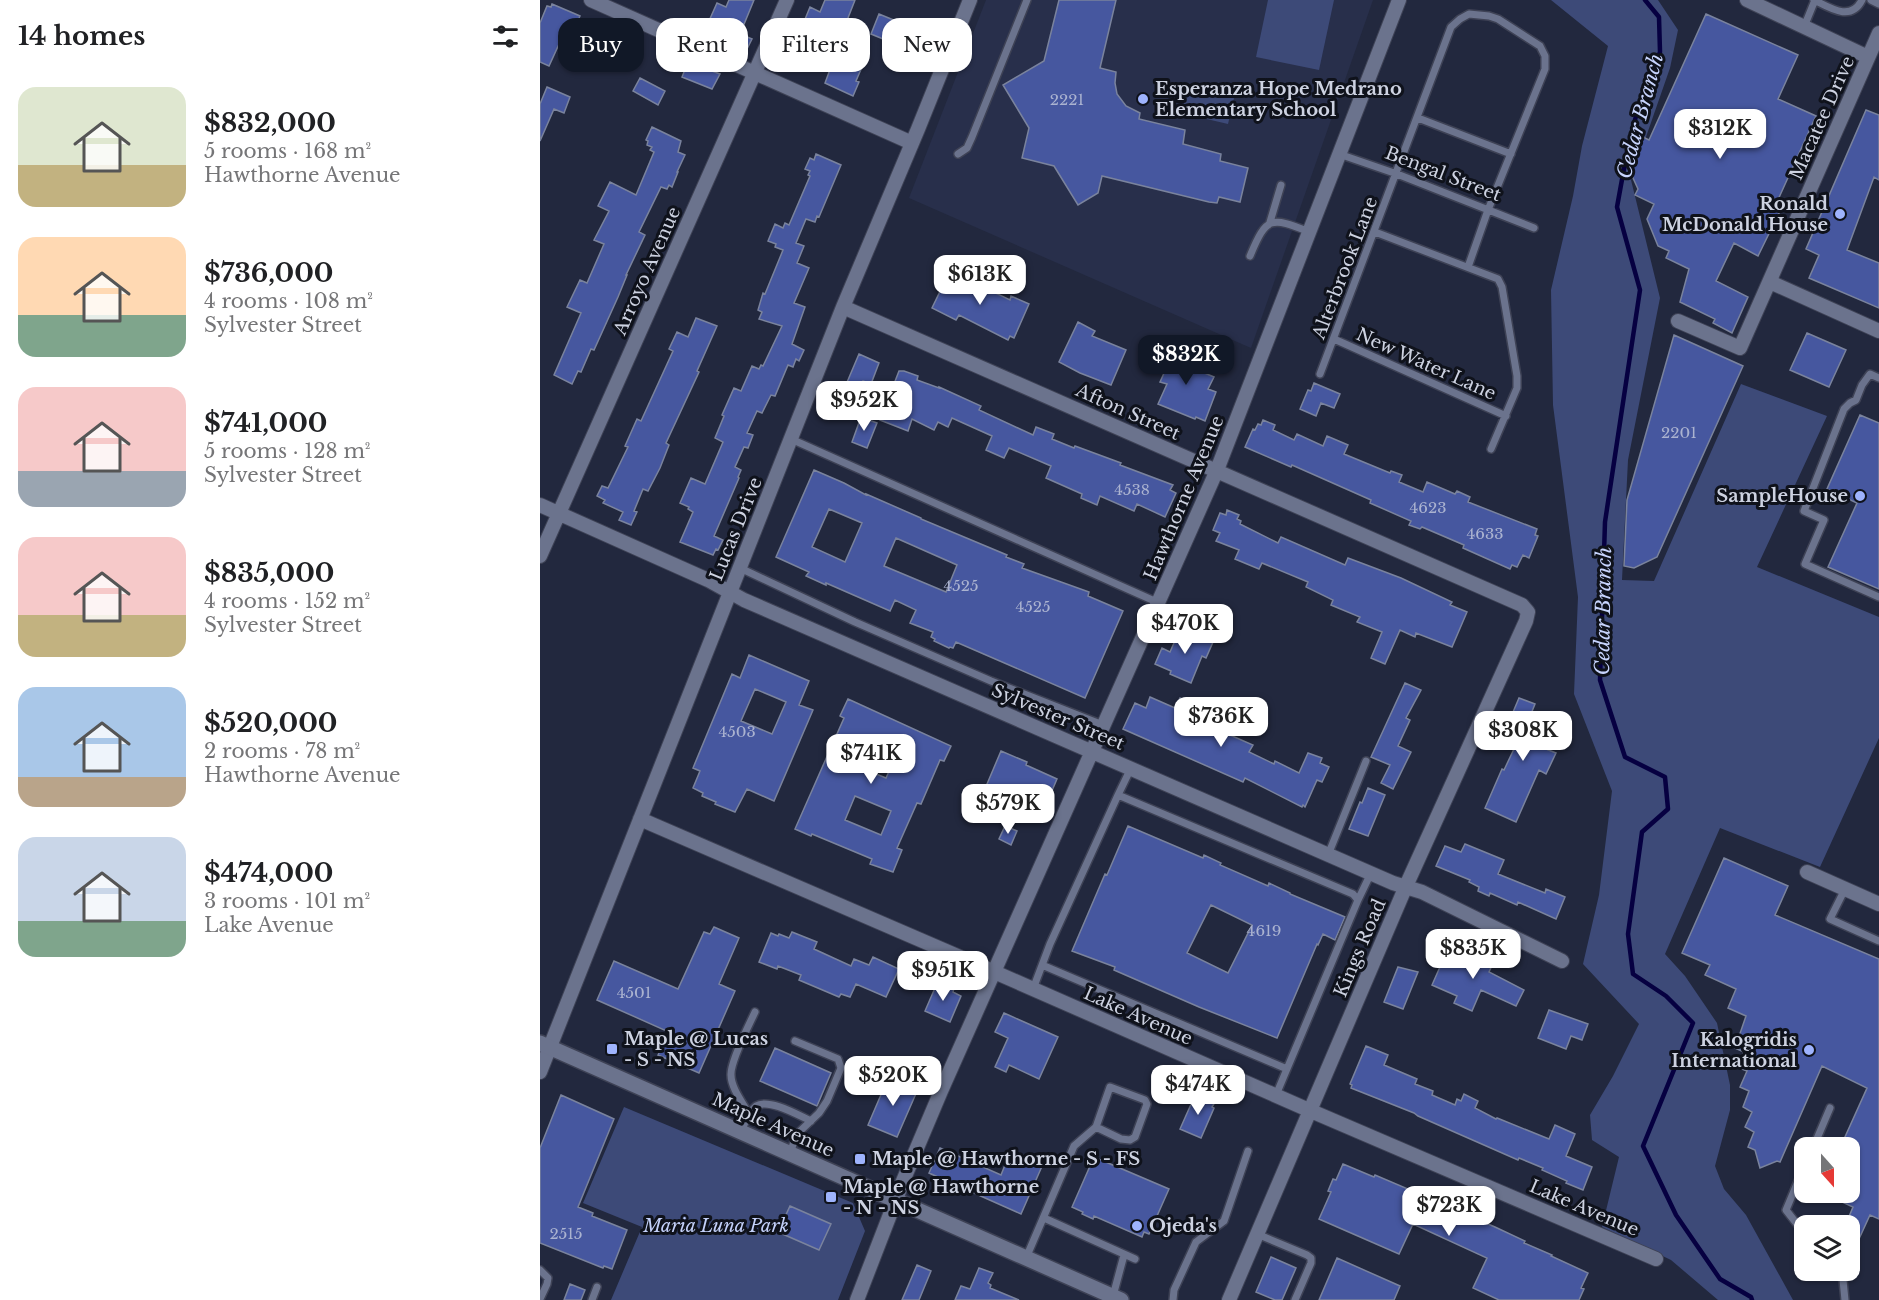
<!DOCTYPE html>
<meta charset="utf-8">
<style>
:root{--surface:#fff;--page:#f2f2f2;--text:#202124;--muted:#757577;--accent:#111827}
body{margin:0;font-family:"Libre Baskerville",serif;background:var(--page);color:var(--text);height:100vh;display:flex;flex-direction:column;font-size:22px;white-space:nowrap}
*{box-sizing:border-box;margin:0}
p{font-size:20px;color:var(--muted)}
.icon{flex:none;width:33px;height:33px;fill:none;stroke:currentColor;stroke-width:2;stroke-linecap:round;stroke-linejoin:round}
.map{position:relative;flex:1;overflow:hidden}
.side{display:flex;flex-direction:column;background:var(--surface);width:540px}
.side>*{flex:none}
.hud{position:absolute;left:18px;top:18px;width:570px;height:54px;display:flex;gap:12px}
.needle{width:39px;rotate:159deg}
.buttons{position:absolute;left:1254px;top:1137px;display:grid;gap:12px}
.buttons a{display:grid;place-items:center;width:66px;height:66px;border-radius:12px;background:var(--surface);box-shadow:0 2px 4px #0004;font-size:30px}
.price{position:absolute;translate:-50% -51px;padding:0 14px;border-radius:12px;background:#fff;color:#222;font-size:20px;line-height:39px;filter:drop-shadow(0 2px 3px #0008)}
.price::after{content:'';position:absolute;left:50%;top:36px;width:18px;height:14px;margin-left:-9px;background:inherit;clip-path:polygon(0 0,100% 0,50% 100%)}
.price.on{background:var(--accent);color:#fff}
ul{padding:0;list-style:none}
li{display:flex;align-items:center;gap:18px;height:150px;padding:0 18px}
li span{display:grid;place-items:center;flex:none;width:168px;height:120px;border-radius:18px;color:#555}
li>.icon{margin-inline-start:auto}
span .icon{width:72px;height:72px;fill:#fffc;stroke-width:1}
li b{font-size:26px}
h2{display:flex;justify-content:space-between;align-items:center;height:72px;padding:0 18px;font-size:26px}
.chip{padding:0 21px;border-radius:18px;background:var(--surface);box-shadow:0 2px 4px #0004;font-size:21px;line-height:54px}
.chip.on{background:var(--accent);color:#fff}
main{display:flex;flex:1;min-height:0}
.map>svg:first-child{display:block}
.built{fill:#282f4b}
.green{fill:#3d4a78}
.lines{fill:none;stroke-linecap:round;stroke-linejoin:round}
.stream{stroke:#060041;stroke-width:4.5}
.building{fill:#46579f;stroke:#7a839d;stroke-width:1.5;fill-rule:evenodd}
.lane-casing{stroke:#3e4255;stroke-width:10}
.street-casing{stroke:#3e4255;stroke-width:16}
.secondary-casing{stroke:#3e4255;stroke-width:18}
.lane{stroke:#6b738d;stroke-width:7}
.street{stroke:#6b738d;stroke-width:14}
.secondary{stroke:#6b738d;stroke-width:15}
.poi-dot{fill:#9eb3fd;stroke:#0f121b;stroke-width:2}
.labels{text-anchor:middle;stroke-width:6;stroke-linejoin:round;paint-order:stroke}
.number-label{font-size:15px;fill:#abb3d0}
.poi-label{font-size:18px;font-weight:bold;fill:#cdd2e1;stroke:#0f121b;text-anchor:start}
.street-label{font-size:18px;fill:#cdd2e1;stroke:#0f121b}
.park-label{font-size:18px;font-style:italic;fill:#c4d1fa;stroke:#0f121b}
.water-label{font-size:20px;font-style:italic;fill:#c7d4fd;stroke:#0f121b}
</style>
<main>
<section class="side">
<h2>14 homes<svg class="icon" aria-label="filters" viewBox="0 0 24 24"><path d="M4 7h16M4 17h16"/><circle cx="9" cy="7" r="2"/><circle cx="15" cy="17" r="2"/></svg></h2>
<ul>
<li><span style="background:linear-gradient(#dfe7d0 65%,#c2b280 0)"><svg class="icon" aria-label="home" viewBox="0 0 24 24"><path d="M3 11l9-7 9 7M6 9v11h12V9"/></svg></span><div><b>$832,000</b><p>5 rooms · 168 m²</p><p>Hawthorne Avenue</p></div></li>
<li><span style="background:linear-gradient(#ffd9b3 65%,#7fa58c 0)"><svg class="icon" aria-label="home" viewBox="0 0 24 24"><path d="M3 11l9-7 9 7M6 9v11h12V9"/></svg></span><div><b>$736,000</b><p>4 rooms · 108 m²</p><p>Sylvester Street</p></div></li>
<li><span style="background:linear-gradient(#f6c9c9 70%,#9aa5b1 0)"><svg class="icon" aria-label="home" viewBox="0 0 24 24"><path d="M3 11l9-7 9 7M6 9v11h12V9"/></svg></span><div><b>$741,000</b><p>5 rooms · 128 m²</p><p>Sylvester Street</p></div></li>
<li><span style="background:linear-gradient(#f6c9c9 65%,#c2b280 0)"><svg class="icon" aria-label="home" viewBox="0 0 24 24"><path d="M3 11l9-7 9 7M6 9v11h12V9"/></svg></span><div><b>$835,000</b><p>4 rooms · 152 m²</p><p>Sylvester Street</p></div></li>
<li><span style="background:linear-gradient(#a9c7e8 75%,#b9a48a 0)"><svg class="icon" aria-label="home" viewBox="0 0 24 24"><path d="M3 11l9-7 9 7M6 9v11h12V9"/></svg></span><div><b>$520,000</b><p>2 rooms · 78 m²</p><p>Hawthorne Avenue</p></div></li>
<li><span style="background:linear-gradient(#c9d6e8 70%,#7fa58c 0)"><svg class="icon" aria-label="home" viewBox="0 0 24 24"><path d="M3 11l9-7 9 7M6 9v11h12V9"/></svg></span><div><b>$474,000</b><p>3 rooms · 101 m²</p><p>Lake Avenue</p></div></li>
</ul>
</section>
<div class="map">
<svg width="1339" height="1300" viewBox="0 0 1339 1300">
<rect width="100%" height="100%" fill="#22283e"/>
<path class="built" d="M446,0H833L711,348L369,198Z"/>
<path class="green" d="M728,0H794L779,70L716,57Z
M1011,0H1118L1138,30L1130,68L1091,180L1120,298L1088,460L1082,580L1114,581L1201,384L1287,416L1217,567L1339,617V738L1280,867L1180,828L1125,954L1145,976L1177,1023L1190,1085V1110L1175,1166L1184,1189L1206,1215L1253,1300H1178L1131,1260L1062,1227L1079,1157L1052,1140L1050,1115L1073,1076L1099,1024L1043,964L1059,895L1072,791L1034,694L1038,597L1013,405L1011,290L1033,196L1042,146L1068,46Z
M648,87L694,98L688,124L641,113Z
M84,1107L313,1203L325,1231L298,1300H71L102,1227L43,1203Z"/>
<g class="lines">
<path class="stream" d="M1105,0L1119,17L1120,52L1096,116L1087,152L1077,207L1100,290L1065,522L1060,680L1085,757L1125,777L1128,809L1102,832L1088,934L1093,974L1126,996L1153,1023L1103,1146L1136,1215L1180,1279L1211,1297L1212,1300"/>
</g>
<path class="building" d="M189,0H214L200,34L212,39L206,51L165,30L177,3L186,7Z
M285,0H315L306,23L317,27L308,51L284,38L261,29L270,7L280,12Z
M519,0H576L560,68L576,72L575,83L577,94L586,106L600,113L599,119L645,130L643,144L681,154L680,161L708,168L700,202L679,197L677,203L669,202L562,176L558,193L538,205L514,166L482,158L489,128L463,85L504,61Z
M12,4L40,16L33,32L26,29L9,66L0,62V23L7,6L11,7Z
M339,14L373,28L372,31L376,33L371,46L367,44L365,48L331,34Z
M1166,14L1258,55L1238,99L1276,116L1237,202L1243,205L1218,256L1194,243L1176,281L1208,297L1192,333L1173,323L1175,319L1140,302L1149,269L1126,258L1129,251L1118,246L1107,219L1114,204L1095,195L1098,189L1088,167L1103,137L1109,140Z
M295,56L322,67L316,81L319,82L313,96L285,83Z
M148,62L180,74L172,89L142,77Z
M100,78L125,91L118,105L93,91Z
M7,87L30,97L24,113L14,109L0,141V104Z
M1326,110L1339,115V180L1334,177L1307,250L1339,263V308L1269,278L1279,255L1266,249Z
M112,127L141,141L138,152L145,155L137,172H138L132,187L129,185L127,189L121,187L99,232L105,235L86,275H87L78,297L54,350L51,349L41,372L38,371L32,384L14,375L41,313L27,307L40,280L47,283L64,244L54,240L69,211L58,206L70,182L96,195L114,152L110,150L112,147L107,145L108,141L106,140Z
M276,154L301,165L279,217L277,216L275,222L266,219L256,243L264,246L257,263L269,268L254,303L265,307L252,344L264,350L259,361L256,359L253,367L248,365L235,396L231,395L222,413L217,411L207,433L213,435L208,448L204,447L195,467L201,470L198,477L199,478L174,536L183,540L178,550L176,549L173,555L140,542L153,512L148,509L149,507L140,503L151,478L165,484L183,442L175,438L184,416L182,415L194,388L201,391L212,366L219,369L221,365L223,366L242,326L219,319L222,312L218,310L223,293L225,294L243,250L235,247L236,244L228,241L235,224L243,228L245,223L249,225L270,176L268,175L270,171L265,169L270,158L274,160Z
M410,271L470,300L471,296L489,304L474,338L470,336L468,340L419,315L416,320L392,308Z
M156,318L177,326L157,371L159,372L126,443L129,445L120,468L108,491L103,489L94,511L97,512L91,525L79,520L83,512L63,503L65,500L57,496L62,486L68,488L88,447L85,446L97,419L101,421L133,351L129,349L137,332L148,337Z
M538,322L555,331L552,336L586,350L571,385L540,373L519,362Z
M1267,333L1306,350L1289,387L1250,370Z
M1134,335L1203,366L1117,557L1094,568L1084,566L1087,500Z
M640,338L652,355L655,369L674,377L668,389L676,392L665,421L656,417L655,419L618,404L627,384L620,382Z
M319,354L339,363L331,384L323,381L318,392L305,387Z
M359,371H364L378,376L377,380L399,388V387L441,406L439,410L493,435L496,427L514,434L512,439L534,448L535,446L581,463L580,465L633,485L630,490L636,493L625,517L597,504L594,511L560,496L557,505L541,498L542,494L506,478L511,466L469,448L464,458L446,450L452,436L412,418L408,427L398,422L394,430L372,419L368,431L340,420Z
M774,383L800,394L794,408L781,403L776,416L760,409L768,390L771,391Z
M1320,415L1339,423V589L1288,567L1317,503L1287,489Z
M321,417L337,423L327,448L312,442Z
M723,420L735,425L733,430L754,440L757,434L783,446L787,436L808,445L804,454L850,473L851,471L862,475L859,482L883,492L887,482L915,494L917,491L930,497L928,502L997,529L995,535L998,536L989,558L983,555L977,567L972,565L970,569L923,548L924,545L882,527L880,529L869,525L871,521L830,503L831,500L752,465L751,467L705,447L713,429L715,430L718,424L721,425Z
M274,470L304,483L326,495V494L381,518V519L467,555L466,557L484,564L482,568L549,592L548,596L583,611L545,698L416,642L413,648L410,647L409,648L394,641L395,639L391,637L393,632L370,623L376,610L355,600L350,611L286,583V585L266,576L269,572L236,557ZM289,509L322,523L305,562L272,547ZM356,538L417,565L406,592L344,566Z
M687,510L699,515L697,519L701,521L700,524L738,543L741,537L805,565L808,558L861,578L912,602L910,605L927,612L912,647L876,633L875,637L860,630L845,664L831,658L842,632L817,622L820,617L791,605L793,600L766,587L768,582L722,563L719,569L695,559L699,550L676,541L680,533L673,530L680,513L686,515Z
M641,627L673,642L666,658L662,656L651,683L630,674L631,671L615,664L622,648L630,652Z
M209,655L269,681L259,705L273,710L234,801L207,789L195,812L175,804L176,802L162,796L163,793L153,788L160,771L153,768L192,674L200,678ZM215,689L246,702L232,734L201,721Z
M865,683L881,690L866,718L870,720L858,746L871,752L853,789L841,783L850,765L831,757Z
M610,697L635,708L640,698L663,708L662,710L695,724L690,735L713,745L709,752L734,764L735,761L759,773L768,753L782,758L780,763L789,767L782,782L777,780L765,807L763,805L762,807L705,778L703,782L583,729L595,703L606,708Z
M979,698L995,704L991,714L1016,723L1006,749L1016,753L1006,774L999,770L976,822L945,808L962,769L964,770L983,730L968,724Z
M308,699L411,746L404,761L400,760L381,804L377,803L357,848L362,850L353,872L330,864L332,859L272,834L271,836L255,829L304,718L300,716ZM339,736L361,745L346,778L324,769ZM315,796L351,811L341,835L305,820Z
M461,751L487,762L486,765L517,779L502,814L476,803L478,797L447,784Z
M828,788L845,795L828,836L809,829L820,802L822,803Z
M465,826L477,831L471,845L459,839Z
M588,826L663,858L664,855L681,863L680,865L728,886L729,883L750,893V894L805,917L795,940L783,934L778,945L777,944L737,1038L659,1007L574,970L575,967L532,951L565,874L567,875ZM671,905L712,925L688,973L647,953Z
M925,844L964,860L958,874L1005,893L1006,889L1025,897L1016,919L978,902L977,905L950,893L949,896L938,891L939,887L929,882L930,880L896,866L905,846L921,852Z
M1184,858L1248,886L1235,915L1339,959V1219L1330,1215L1318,1241L1310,1237V1226H1305L1313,1207L1281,1192H1310V1148H1300L1327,1088L1282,1066L1240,1162L1237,1161L1220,1168L1215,1150L1208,1147L1214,1132L1205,1127L1212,1112L1203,1107L1209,1091L1200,1087L1207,1071L1197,1067L1204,1052L1195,1048L1206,1016L1188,1008L1196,989L1165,975L1170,965L1142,953Z
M174,927L199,938L179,984L195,991L159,1073L118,1055L129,1032L57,1000L74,961L138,989L164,932L170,934Z
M252,932L277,942L274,949L311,966L314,959L329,965L333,957L359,969L346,997L316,984L310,997L301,994L299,997L259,980L261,975L238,966L237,969L219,962L231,933L238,936L239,934L249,938Z
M911,946L953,963L949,972L984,990L976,1006L941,990L932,1011L914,1003L917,996L892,985L907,951L909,952Z
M858,967L878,972L863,1009L844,1002Z
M398,981L414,988L413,992L421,996L410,1022L385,1011Z
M1009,1010L1048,1024L1042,1040L1031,1036L1026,1049L998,1038Z
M464,1013L518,1037L499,1079L469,1065L466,1072L455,1067L468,1038L455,1032Z
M826,1046L848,1055L844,1065L877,1079L875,1084L893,1091L892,1095L915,1105L917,1099L921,1101L924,1094L938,1101L935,1108L956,1119L957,1118L1009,1139L1015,1125L1035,1134L1026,1156L1052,1167L1043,1190L1026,1183L1027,1181L1002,1170L1003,1168L979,1158L978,1160L878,1116L874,1113L811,1088L812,1085L810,1084Z
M235,1048L291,1073L277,1106L220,1081Z
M349,1076L378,1089L357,1137L328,1125Z
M656,1093L675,1102L672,1107L674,1108L661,1138L640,1129Z
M21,1095L74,1119L38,1207L53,1213L52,1216L87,1230L72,1269L64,1266L63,1268L0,1243V1148Z
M400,1148L461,1175L471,1150L503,1164L481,1214L389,1173Z
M554,1157L629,1189L609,1234L604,1232L602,1237L554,1216L553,1219L542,1214L543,1212L532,1207Z
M803,1164L834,1177L835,1175L875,1192L873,1195L895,1205L897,1202L955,1227L985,1241L984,1243L1012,1255L1011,1256L1048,1273L1041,1288L1044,1289L1039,1300H959L933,1288L947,1258L873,1224L859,1254L779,1219L791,1192L788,1191L793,1179L796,1180Z
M250,1206L291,1224L279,1250L238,1232Z
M731,1257L756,1268L742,1300H735L716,1292Z
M797,1258L860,1286L854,1300H779Z
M377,1265L391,1271L379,1300H362Z
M439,1268L453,1273L448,1283L451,1285L450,1288L479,1300H415L421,1286L430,1289Z
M30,1284L45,1290L41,1300H24Z"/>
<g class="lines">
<g class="lane-casing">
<path id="lane" d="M1274,0C1290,8 1311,22 1322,0
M1331,0L1339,4
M1264,27L1275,0
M878,118L971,154
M418,154L427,148L432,137L487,0
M799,154L857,174L994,228
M730,222L741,185
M835,232L958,279L962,287L977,376V388L951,449
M710,256C727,215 731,217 770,232
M794,339L966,416
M780,374L911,27L920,19L929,14L949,16L958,19L1000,46L1005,56V69L948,210L928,267
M1339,378L1330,374L1322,385L1316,400L1310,403L1304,409L1264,511L1284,520L1265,564L1339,597
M251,439L619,603
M200,568L315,622L451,681L563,725
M578,795L591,768
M788,855L826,761
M1305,889L1290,919L1339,941
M818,900L831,873
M502,965L747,1069
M493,989L510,944L578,795L813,894L818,900L736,1095
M209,1114C203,1103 191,1088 191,1075C190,1062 209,1025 215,1012
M201,1132C205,1123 208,1112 216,1106C229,1098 258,1115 271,1121
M1273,1148L1290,1108
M250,1154L256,1135L279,1113L287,1101L301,1068L298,1059L255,1041
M1264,1167L1246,1210L1264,1233
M504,1218L595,1259
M717,1234L767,1255L771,1258V1263L755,1300
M486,1258L534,1146L556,1127L570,1087L605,1100L607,1104L595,1137L590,1140L581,1139L556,1127
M0,1270L8,1278L7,1284L0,1299
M1295,1270L1303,1280L1305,1300
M573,1296L584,1255
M52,1300L57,1287
M633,1300L634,1290L656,1242L684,1221L708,1151"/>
</g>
<g class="street-casing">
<path id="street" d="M51,0L372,143
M1207,0L1328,57
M1230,282L1339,331
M303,307L982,605L988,612L986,621L866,886L689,1300
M1138,321L1200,348L1339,33
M0,505L168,580L204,600L853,883L882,892L1022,961
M0,556L247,0
M100,819L443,967L771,1111L1116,1259
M1267,872L1339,904
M0,1072L303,307L378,129L430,0
M317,1300L363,1181L401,1091L677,470L859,0"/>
</g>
<g class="secondary-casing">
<path id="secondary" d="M0,1043L581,1300"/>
</g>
<use href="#lane" class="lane"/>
<use href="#street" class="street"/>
<use href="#secondary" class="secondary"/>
</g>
<g class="poi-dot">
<circle cx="603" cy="99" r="6"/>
<circle cx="1300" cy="214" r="6"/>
<circle cx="1320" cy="496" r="6"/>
<rect x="66" y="1043" width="12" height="12" rx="3"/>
<circle cx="1269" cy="1050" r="6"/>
<rect x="314" y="1153" width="12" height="12" rx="3"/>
<rect x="285" y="1191" width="12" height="12" rx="3"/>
<circle cx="597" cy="1226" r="6"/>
</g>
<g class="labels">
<g class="number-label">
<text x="527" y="105">2221</text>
<text x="1139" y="438">2201</text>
<text x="592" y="495">4538</text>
<text x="888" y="513">4623</text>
<text x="945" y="539">4633</text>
<text x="421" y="591">4525</text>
<text x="493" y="612">4525</text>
<text x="197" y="737">4503</text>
<text x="724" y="936">4619</text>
<text x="94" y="998">4501</text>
<text x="26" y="1239">2515</text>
</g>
<g class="poi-label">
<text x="615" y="95">Esperanza Hope Medrano<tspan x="615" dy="21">Elementary School</tspan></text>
<text x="1288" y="210" text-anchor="end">Ronald<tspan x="1288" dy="21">McDonald House</tspan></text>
<text x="1308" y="502" text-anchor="end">SampleHouse</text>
<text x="84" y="1045">Maple @ Lucas<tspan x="84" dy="21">- S - NS</tspan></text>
<text x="1257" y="1046" text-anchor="end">Kalogridis<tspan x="1257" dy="21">International</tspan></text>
<text x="332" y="1165">Maple @ Hawthorne - S - FS</text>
<text x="303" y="1193">Maple @ Hawthorne<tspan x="303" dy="21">- N - NS</tspan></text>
<text x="609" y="1232">Ojeda's</text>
</g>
<g class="street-label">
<text transform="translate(1282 118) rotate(-66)" y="6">Macatee Drive</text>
<text transform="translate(903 174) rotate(21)" y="6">Bengal Street</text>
<text transform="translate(805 268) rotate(-69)" y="6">Alterbrook Lane</text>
<text transform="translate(107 271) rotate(-66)" y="6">Arroyo Avenue</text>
<text transform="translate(886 364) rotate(24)" y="6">New Water Lane</text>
<text transform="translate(588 412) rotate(24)" y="6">Afton Street</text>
<text transform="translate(644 498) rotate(-67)" y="6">Hawthorne Avenue</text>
<text transform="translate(196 529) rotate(-68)" y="6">Lucas Drive</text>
<text transform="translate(518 717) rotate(23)" y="6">Sylvester Street</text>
<text transform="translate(820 948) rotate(-67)" y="6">Kings Road</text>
<text transform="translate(598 1016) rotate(24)" y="6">Lake Avenue</text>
<text transform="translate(233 1125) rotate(24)" y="6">Maple Avenue</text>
<text transform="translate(1044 1208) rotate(23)" y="6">Lake Avenue</text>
</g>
<g class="park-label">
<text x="176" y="1232">Maria Luna Park</text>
</g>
<g class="water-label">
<text transform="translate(1100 116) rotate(-75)" y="7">Cedar Branch</text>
<text transform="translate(1063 611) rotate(-89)" y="7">Cedar Branch</text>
</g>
</g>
</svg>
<div class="buttons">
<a><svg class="needle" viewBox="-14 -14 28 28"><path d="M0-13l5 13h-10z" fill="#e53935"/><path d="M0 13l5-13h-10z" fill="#757577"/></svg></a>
<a><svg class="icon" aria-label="layers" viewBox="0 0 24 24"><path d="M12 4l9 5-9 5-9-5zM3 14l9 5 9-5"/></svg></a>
</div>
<b class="price" style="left:1180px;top:160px">$312K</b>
<b class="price" style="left:440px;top:306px">$613K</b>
<b class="price on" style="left:646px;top:386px">$832K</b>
<b class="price" style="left:324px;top:432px">$952K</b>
<b class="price" style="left:645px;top:655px">$470K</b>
<b class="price" style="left:681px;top:748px">$736K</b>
<b class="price" style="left:983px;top:762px">$308K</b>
<b class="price" style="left:331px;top:785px">$741K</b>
<b class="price" style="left:468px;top:835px">$579K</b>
<b class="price" style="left:933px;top:980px">$835K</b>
<b class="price" style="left:403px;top:1002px">$951K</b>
<b class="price" style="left:353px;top:1107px">$520K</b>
<b class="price" style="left:658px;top:1116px">$474K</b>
<b class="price" style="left:909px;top:1237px">$723K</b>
<div class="hud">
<a class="chip on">Buy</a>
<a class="chip">Rent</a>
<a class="chip">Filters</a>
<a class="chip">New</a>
</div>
</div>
</main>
